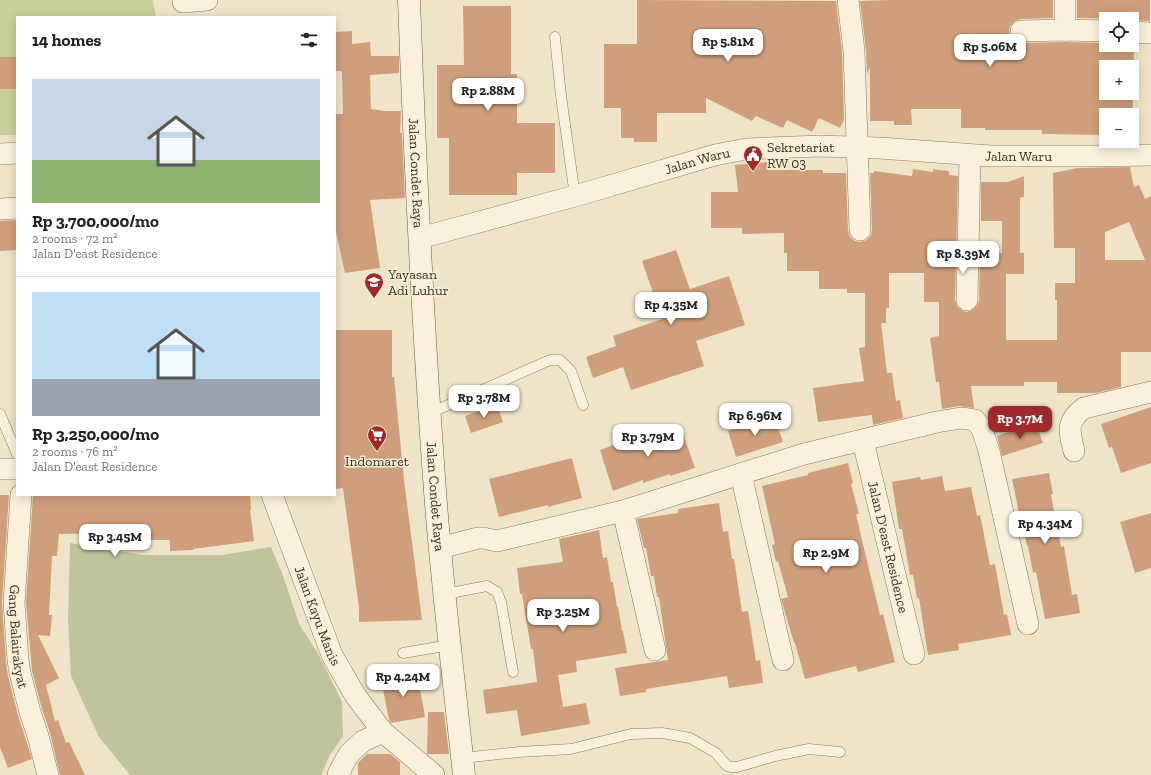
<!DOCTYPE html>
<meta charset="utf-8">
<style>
:root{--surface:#fff;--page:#f6f6f6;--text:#222;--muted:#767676;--line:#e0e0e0;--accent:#9e2a2b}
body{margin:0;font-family:"Zilla Slab",serif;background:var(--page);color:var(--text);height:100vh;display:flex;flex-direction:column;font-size:15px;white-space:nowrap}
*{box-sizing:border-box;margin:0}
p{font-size:13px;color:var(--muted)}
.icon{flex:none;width:22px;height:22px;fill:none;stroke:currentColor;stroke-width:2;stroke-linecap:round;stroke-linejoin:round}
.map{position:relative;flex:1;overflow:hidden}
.drawer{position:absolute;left:16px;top:16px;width:320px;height:480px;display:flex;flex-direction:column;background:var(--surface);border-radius:0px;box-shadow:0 2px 10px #0003}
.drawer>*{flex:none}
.tools{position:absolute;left:1099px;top:12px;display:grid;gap:8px}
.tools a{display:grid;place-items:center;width:40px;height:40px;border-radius:0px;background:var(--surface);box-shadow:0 2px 10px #0003;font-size:20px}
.price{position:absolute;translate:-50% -34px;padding:0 9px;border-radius:8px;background:#fff;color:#222;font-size:13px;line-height:26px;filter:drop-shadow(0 1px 2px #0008)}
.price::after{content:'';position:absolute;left:50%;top:24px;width:12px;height:9px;margin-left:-6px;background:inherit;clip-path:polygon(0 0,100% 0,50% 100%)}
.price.current{background:var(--accent);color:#fff}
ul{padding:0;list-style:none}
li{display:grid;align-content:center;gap:8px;height:212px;padding:0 16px}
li+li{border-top:1px solid var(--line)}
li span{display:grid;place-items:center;height:124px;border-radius:0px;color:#555}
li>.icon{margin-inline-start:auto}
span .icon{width:72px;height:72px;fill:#fffc;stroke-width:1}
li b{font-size:17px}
h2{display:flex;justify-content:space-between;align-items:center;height:48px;padding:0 16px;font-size:17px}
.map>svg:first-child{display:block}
.green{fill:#c9cf9b}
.cemetery{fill:#bfc49a}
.building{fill:#cf9f7d;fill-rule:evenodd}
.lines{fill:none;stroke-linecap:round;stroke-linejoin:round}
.lane-casing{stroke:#8d765c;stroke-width:11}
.street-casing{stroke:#8d765c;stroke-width:22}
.secondary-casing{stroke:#6f573f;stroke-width:23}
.lane{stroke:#faf1dc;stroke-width:10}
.street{stroke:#faf1dc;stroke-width:21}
.secondary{stroke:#faf1dc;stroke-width:22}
.labels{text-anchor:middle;stroke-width:3;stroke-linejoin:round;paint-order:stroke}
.poi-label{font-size:14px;fill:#3d2e20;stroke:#f7eed8;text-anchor:start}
.street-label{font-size:14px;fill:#3d2e20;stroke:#f7eed8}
</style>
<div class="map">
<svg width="1151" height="775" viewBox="0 0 1151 775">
<rect width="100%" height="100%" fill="#f0e4c8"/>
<path class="green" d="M0,0H153L156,17H17V135H0Z"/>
<path class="cemetery" d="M70,543L143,555H222L271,547L282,573L299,624L319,655L342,702L343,736L330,755L321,775H130L99,737L71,676L68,621Z"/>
<path class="building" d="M637,0L836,1L842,52L844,120L840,128L819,118L812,132L787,120L783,128L756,116L752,121L706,98V113H657V142H634V138H621V108H604V44H637Z
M890,0H1053V18L1021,19L1015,21L1010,26L1009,32L1011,38L1016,42L1021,43L1065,42L1106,43V45L1134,44L1132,135V115H1106V135L1042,134V130H985V128H961V109H911L912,125H894V121H870V67L867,74L866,50L860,1ZM1106,67H1132V93H1106Z
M1077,0H1150V21L1132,20V19L1077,18Z
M463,6H511V74H517V123H555V173H517V195H449V138H437V65H464Z
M352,31V44L370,42L371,56H399V73L370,75L371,109L385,111H401L400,133H402L405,198L370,200L380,268L345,273L335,227V114H343L342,71H335V32Z
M0,57H17V89H0Z
M768,162L769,170H823V173H846L848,231L850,237L855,241L860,242L867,240L871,235L872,230L870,173H874V171L912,176L913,169L933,172V169L949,171V175L958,176L955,300L957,306L961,310L966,312L973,310L977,306L979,301L980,253H1002V221H981V182H1008L1024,176V197L1020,198V253H1024V274H1006V340H1057V300H1055V283H1075V248H1054L1053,173L1077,168L1130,167L1134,187L1139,185L1145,199L1151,196V352H1121V387L1096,393H1057V382H1024V386H971L974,408L959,406L942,409L939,382H936L930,338L939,336V302H924V273H889V308H886V323H881L887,373H892L896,401L900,400L903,418L873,425L872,415L818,422L813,388L864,381L859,348L865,347V293H847V289H819V271H787V253H784V233L742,234V228H711V192H738L735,165ZM1129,222L1145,260H1105V232Z
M17,220V250L0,251V221Z
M676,250L690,289L729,276L745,325L696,341L704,366L631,390L623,367L593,378L586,357L616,346L613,336L662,319L642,261Z
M335,330H392V377H394L404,480L422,620L359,622V608L343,488L335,489Z
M497,405L503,422L471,433L465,416Z
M1151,407V463L1121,473L1112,447L1109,448L1101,424Z
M774,416L783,442L736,457L728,431Z
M1036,423L1043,443L1002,456L997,436Z
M680,425L695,468L670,476V474L643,483V480L613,491L600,450L622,442L623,444Z
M572,458L582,498L548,507V505L499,517L489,479Z
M848,463L853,483L851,484L859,514H856L862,540L880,615L883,614L895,662L858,672L856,666L805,679L795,643H794L781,599L788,597L778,561L776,562L772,545L775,544L762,486L808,475V473Z
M1049,473L1053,494L1051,495L1061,547L1064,546L1072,595L1077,594L1080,613L1045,619L1036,572L1033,573L1028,546H1027L1023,522L1021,523L1012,479Z
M942,476L945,491L971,487L977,516L980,515L990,565L995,564L1004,615L1007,614L1011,635L958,644L959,650L928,655L919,598H917L913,575H910L902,529H899L892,482L920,477L921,480Z
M0,495H9L2,602L6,662L8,676L18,715L32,759L8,768L0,747Z
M33,495H250L251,510H250L254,541L193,549V550L170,551V540H139V536L112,537V533L59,534L57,556H52L49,615H52L50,636L38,635L59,678L46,685L55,721L58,720L66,743L69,742L85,775H60L50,733L42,709L32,671L26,603Z
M719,503L723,532L728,531L732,559H734L742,612L748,611L756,661L760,660L763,683L729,688L727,676L646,689V692L620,696L615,668L668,660L659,597H657L654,576H651L646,548H644L637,519L678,513V509Z
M1151,513V568L1135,573L1120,522Z
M599,530L603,558L607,557L611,582H613L617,607L618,606L622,631H623L627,653L576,661L577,672L558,675L563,707L586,703L590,724L521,736L517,710L486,714L483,690L537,682L533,649H531L522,594H520L517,568L563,562L559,539Z
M417,672L425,717L391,723L389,720L381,679Z
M428,712H444L449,754H427Z
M367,754H390L400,762V775H358V763Z"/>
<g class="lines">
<g class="lane-casing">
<path id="lane" d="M555,37L561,96L575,196
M430,413L550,360H560L571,371L583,405
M0,414L17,454
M445,594L487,586L497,592L501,602L513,672
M403,653L450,645
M462,758L519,752L571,749L631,734L662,733L690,738L716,753L727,766L731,767H737L775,756L809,749L840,752"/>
</g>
<g class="street-casing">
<g id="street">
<path d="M848,0L854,51L860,230"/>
<path d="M1065,0V30"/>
<path d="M183,2L207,0"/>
<path d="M1021,31L1065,30L1106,31"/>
<path d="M1132,32L1151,33"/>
<path d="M0,154L17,153"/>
<path d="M0,209L17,208"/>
<path id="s1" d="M420,238L575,196L715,155L746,149L820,146L879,148L991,156H1094L1151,155"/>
<path d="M967,300L970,155"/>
<path id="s2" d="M863,441L914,654"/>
<path d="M1074,451C1069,431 1066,421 1084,408L1151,392"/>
<path d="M0,469H17"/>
<path d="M741,474L783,660"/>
<path id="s3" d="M21,495L14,603L18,660L20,673L30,712L38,736L48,775"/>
<path id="s4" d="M272,495L332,655L355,695L383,732L434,775"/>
<path d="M623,511L655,650"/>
<path d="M440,548L478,538H483L497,541L623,511L804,454L937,422L961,418L975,420L982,429L989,451L1028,624"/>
<path d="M338,775L339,772L349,754L363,741L383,732"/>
</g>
</g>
<g class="secondary-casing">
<g id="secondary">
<path id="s5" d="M409,0C415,164 423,328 435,491C442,586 454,681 464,775"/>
</g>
</g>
<use href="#lane" class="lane"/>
<use href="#street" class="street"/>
<use href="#secondary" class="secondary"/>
</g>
<defs>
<g id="civic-pin" transform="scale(1)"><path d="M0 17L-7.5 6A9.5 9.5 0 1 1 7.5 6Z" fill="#9e2a2b" stroke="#f7eed8"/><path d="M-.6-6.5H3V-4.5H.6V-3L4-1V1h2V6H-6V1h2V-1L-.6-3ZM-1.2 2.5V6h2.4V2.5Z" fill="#fff"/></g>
<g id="school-pin" transform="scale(1)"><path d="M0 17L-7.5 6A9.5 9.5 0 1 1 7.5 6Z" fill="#9e2a2b" stroke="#f7eed8"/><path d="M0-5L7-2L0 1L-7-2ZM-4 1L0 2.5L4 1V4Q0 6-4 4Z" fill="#fff"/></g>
<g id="supermarket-pin" transform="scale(1)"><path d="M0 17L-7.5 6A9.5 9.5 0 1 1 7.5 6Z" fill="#9e2a2b" stroke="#f7eed8"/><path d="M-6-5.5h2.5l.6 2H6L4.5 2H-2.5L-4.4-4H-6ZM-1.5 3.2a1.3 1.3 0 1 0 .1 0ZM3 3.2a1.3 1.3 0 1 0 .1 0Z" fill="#fff"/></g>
</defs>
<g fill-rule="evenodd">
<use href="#civic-pin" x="753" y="155"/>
<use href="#school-pin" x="374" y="282"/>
<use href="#supermarket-pin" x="377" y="435"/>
</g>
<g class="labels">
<g class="poi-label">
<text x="767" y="152">Sekretariat<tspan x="767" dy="16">RW 03</tspan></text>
<text x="388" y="279">Yayasan<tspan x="388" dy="16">Adi Luhur</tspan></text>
<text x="377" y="466" text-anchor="middle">Indomaret</text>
</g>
<g class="street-label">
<text dy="5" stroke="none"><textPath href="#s1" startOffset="611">Jalan Waru</textPath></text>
<text dy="5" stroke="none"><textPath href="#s1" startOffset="288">Jalan Waru</textPath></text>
<text dy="5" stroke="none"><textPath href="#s5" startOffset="173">Jalan Condet Raya</textPath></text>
<text dy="5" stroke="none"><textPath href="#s5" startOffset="497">Jalan Condet Raya</textPath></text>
<text dy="5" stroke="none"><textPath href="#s2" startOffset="109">Jalan D'east Residence</textPath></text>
<text dy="5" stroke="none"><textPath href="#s4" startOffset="129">Jalan Kayu Manis</textPath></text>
<text dy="5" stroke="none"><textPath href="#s3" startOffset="142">Gang Balairakyat</textPath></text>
</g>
</g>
</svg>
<div class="tools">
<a><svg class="icon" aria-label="locate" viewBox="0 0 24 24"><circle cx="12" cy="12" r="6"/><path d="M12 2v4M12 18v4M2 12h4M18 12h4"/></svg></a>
<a>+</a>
<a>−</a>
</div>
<b class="price" style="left:728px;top:63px">Rp 5.81M</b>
<b class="price" style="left:990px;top:68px">Rp 5.06M</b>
<b class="price" style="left:488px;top:112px">Rp 2.88M</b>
<b class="price" style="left:963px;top:275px">Rp 8.39M</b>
<b class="price" style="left:671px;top:326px">Rp 4.35M</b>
<b class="price" style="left:484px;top:419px">Rp 3.78M</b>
<b class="price" style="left:755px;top:437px">Rp 6.96M</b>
<b class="price current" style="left:1020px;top:440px">Rp 3.7M</b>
<b class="price" style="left:648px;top:458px">Rp 3.79M</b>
<b class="price" style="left:1045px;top:545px">Rp 4.34M</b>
<b class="price" style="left:115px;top:558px">Rp 3.45M</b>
<b class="price" style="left:826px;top:574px">Rp 2.9M</b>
<b class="price" style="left:563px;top:633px">Rp 3.25M</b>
<b class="price" style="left:403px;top:698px">Rp 4.24M</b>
<section class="drawer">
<h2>14 homes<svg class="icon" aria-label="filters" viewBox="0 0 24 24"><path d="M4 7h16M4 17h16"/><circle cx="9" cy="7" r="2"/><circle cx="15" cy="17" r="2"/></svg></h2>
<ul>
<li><span style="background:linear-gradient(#c9d6e8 65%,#8fb573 0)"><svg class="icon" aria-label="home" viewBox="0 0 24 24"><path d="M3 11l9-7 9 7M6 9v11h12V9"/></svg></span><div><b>Rp 3,700,000/mo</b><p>2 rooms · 72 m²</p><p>Jalan D'east Residence</p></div></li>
<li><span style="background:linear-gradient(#bfe0f5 70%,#9aa5b1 0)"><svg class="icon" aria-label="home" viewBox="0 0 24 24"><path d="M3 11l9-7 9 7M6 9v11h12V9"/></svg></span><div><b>Rp 3,250,000/mo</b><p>2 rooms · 76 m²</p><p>Jalan D'east Residence</p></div></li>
</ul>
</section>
</div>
